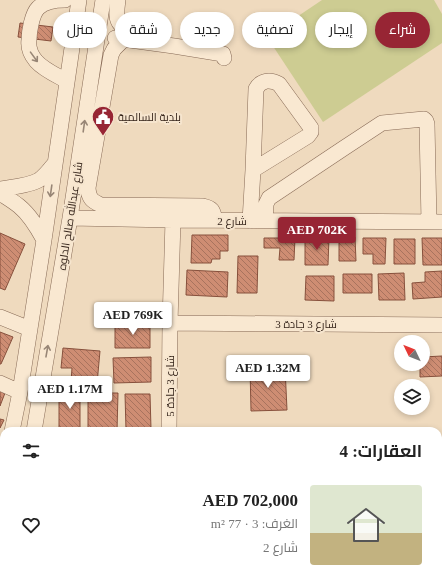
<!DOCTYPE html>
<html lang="ar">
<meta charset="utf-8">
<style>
:root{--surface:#fff;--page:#f6f6f6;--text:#222;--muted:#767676;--line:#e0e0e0;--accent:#972534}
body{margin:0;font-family:"Times New Roman",Cairo,serif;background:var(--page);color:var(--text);direction:rtl;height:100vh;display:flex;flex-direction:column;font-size:15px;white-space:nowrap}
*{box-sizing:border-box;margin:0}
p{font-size:13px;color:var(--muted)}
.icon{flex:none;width:22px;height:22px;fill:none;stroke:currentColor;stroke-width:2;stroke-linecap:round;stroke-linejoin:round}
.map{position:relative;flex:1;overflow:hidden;direction:ltr}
.sheet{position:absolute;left:0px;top:427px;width:442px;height:156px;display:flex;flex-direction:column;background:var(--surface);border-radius:12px 12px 0 0;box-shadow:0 2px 6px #0003;direction:rtl}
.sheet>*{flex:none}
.hud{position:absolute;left:12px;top:12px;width:418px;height:36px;direction:rtl;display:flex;gap:8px}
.needle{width:26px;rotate:313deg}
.controls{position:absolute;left:394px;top:335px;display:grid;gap:8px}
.controls a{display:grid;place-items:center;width:36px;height:36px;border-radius:50%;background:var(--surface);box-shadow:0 2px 6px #0003;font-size:20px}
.price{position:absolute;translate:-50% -34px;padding:0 9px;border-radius:4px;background:#fff;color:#222;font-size:13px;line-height:26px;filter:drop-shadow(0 1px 2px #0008)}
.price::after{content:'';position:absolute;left:50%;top:24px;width:12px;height:9px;margin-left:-6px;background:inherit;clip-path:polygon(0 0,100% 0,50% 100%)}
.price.on{background:var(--accent);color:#fff}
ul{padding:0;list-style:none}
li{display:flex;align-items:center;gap:12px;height:100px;padding:0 20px}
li+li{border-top:1px solid var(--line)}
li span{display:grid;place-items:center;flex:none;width:112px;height:80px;border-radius:4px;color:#555}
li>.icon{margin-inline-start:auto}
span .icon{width:48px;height:48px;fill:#fffc;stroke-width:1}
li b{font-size:17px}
h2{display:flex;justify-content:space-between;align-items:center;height:48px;padding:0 20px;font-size:17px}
.pill{padding:0 14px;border-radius:18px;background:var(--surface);box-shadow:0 2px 6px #0003;font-size:14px;line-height:36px}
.pill.on{background:var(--accent);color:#fff}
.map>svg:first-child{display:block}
.grass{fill:#cdcc92}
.building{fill:url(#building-back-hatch);stroke:#87503c}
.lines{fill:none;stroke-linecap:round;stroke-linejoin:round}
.minor-casing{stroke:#876a56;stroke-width:16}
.minor{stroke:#f9e8d1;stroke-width:15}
.oneway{stroke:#988676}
.labels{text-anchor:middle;stroke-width:4;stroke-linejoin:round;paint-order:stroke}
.poi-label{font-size:11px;fill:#36251b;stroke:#f6e5ce;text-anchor:start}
.street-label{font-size:11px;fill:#36251b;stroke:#f6e5ce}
</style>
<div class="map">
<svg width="442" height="583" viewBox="0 0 442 583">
<defs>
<pattern id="building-back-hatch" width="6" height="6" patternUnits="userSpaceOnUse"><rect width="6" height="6" fill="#ce8d73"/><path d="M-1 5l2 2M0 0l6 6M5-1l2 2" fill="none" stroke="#a8735e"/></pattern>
</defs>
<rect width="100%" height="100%" fill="#efdabe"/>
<path class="grass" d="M322,0H434L442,14V43L323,122L267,37Z"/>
<path class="building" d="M20,23L53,27L51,41L18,37Z
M0,233L25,244L5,290L0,288Z
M192,235H228V251H220V259H212L211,263H191Z
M305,237H329L328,265H305Z
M339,237H355L356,261H339Z
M264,238H295L294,260H279L280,248H264Z
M363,238H386L385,264H373V254H363Z
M422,238H442V265H423Z
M394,239H415V264H394Z
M238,256H258L257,293H237Z
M187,270L228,272L227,297L186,295Z
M442,271V297L413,299L412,283L425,282V272Z
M404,273L405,300H379L378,274Z
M343,274H372V293H343Z
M306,276H334V301L305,300Z
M150,323V348H115V324Z
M0,332L13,337L1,364H0Z
M63,348L100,351L97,384L71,382L72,368H61Z
M442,356V376L420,377V364H423V357Z
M151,357V382L114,383L113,358Z
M285,367L287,410L251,411L250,368Z
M0,391L5,393L0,406Z
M59,393H80V428H59Z
M88,393H118L117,431H88Z
M125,394H150L151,429L126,430Z
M0,419L4,420L0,428Z"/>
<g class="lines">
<g class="minor-casing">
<path id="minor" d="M65,0C55,0 45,1 38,8C32,14 29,32 29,40C28,47 31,55 36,61C44,70 56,75 67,81
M118,0C114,28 120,27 145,30
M115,38L174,46L223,54L224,58
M124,39L114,49L111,55L88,188C89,199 92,201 101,205L203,206C213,208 213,211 215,220
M0,189C11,187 29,186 39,180C45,176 50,169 55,163
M0,193C6,197 13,201 19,206C30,215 37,227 44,240
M70,218L173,220L442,222
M265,220L266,204L269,198L344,148L382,123L424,119L426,121L427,124L429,222
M250,221L253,170L256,89C261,80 270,79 279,84L311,128V132L308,136L253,170
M0,317L30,329
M170,323L442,325
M0,383L20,392
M12,431L20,392L44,240L79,0
M34,431L70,218L103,0
M169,431L170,323L173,220
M438,459H442
M0,498L4,476
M126,579V583
M2,583L4,576
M326,583V579
M427,583V579"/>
</g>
<use href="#minor" class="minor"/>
</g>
<defs><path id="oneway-shaft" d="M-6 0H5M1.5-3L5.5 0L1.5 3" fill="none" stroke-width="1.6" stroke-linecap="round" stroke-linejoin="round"/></defs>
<g class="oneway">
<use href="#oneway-shaft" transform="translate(34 57) rotate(54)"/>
<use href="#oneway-shaft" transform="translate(84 126) rotate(-82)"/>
<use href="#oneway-shaft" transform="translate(51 191) rotate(98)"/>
<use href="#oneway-shaft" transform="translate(47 351) rotate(-80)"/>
</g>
<defs>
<g id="civic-pin" transform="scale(1.15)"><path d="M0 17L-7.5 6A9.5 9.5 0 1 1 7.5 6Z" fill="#972534" stroke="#f6e5ce"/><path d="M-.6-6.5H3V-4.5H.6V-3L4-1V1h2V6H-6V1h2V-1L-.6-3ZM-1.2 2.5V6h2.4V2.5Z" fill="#fff"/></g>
</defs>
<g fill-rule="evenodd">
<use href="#civic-pin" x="103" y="117"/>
</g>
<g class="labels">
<g class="poi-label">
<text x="118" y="121">بلدية السالمية</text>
</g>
<g class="street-label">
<text transform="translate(70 216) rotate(-81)" y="4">شارع عبدالله صالح الدلوه</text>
<text x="232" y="225">شارع 2</text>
<text x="306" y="328">شارع 3 جادة 3</text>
<text transform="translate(170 386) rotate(-90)" y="4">شارع 3 جادة 5</text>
</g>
</g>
</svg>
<div class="controls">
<a><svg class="needle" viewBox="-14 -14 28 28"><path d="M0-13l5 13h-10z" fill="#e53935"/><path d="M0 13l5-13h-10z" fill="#767676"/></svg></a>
<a><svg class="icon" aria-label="layers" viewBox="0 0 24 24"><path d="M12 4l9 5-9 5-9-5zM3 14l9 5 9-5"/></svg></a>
</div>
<b class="price on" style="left:317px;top:251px">AED 702K</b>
<b class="price" style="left:133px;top:336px">AED 769K</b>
<b class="price" style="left:268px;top:389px">AED 1.32M</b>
<b class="price" style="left:70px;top:410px">AED 1.17M</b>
<div class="hud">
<a class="pill on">شراء</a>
<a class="pill">إيجار</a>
<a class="pill">تصفية</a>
<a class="pill">جديد</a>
<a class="pill">شقة</a>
<a class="pill">منزل</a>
</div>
<section class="sheet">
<h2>العقارات: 4<svg class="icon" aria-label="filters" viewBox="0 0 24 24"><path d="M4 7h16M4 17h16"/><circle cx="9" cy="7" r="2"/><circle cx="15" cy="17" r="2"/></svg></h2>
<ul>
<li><span style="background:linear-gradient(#dfe7d0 60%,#c2b280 0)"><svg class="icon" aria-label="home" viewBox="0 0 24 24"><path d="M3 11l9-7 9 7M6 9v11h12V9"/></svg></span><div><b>AED 702,000</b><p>الغرف: 3 · 77 m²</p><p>شارع 2</p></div><svg class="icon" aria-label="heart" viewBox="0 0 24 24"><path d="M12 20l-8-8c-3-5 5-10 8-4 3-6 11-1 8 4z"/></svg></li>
</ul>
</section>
</div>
